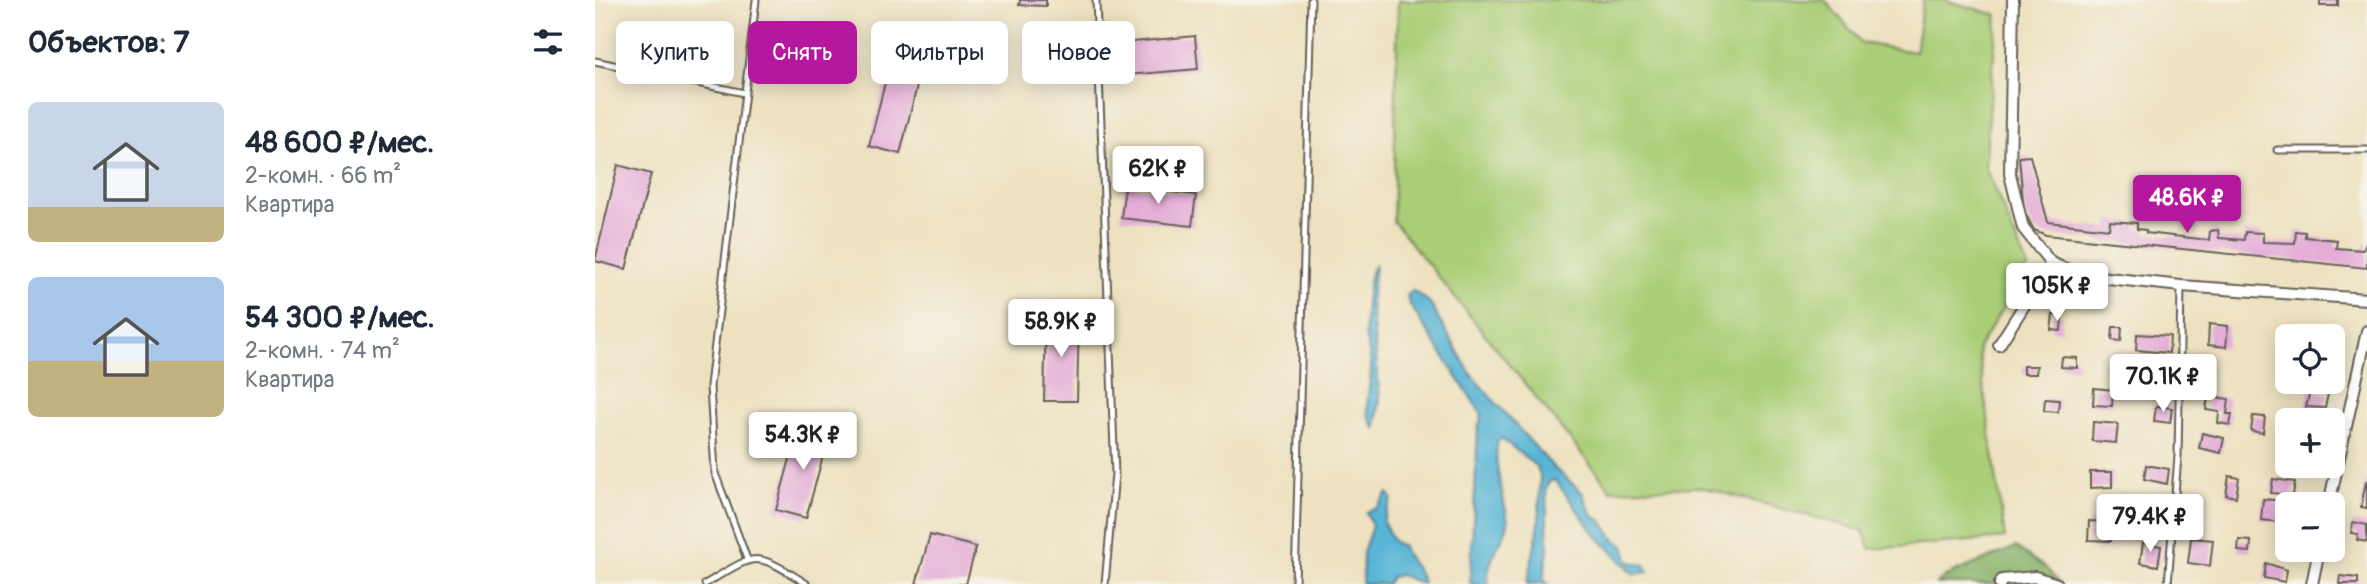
<!DOCTYPE html>
<html lang="ru">
<meta charset="utf-8">
<style>
:root{--surface:#fff;--page:#f6f6f7;--text:#1f2937;--muted:#747a83;--accent:#b5179e}
body{margin:0;font-family:Pangolin,sans-serif;background:var(--page);color:var(--text);height:100vh;display:flex;flex-direction:column;font-size:26px;white-space:nowrap}
*{box-sizing:border-box;margin:0}
p{font-size:23px;color:var(--muted)}
.icon{flex:none;width:38px;height:38px;fill:none;stroke:currentColor;stroke-width:2;stroke-linecap:round;stroke-linejoin:round}
.map{position:relative;flex:1;overflow:hidden}
.details{display:flex;flex-direction:column;background:var(--surface);width:595px}
.details>*{flex:none}
.banner{position:absolute;left:21px;top:21px;width:665px;height:63px;display:flex;gap:14px}
.buttons{position:absolute;left:1680px;top:324px;display:grid;gap:14px}
.buttons a{display:grid;place-items:center;width:70px;height:70px;border-radius:10px;background:var(--surface);box-shadow:0 4px 18px #0003;font-size:35px}
.price{position:absolute;translate:-50% -60px;padding:0 16px;border-radius:7px;background:#fff;color:#222;font-size:23px;line-height:46px;filter:drop-shadow(0 2px 4px #0008)}
.price::after{content:'';position:absolute;left:50%;top:42px;width:21px;height:16px;margin-left:-10px;background:inherit;clip-path:polygon(0 0,100% 0,50% 100%)}
.price.active{background:var(--accent);color:#fff}
ul{padding:0;list-style:none}
li{display:flex;align-items:center;gap:21px;height:175px;padding:0 28px}
li span{display:grid;place-items:center;flex:none;width:196px;height:140px;border-radius:10px;color:#555}
li>.icon{margin-inline-start:auto}
span .icon{width:84px;height:84px;fill:#fffc;stroke-width:1}
li b{font-size:30px}
h2{display:flex;justify-content:space-between;align-items:center;height:84px;padding:0 28px;font-size:30px}
.chip{padding:0 24px;border-radius:10px;background:var(--surface);box-shadow:0 4px 18px #0003;font-size:24px;line-height:63px}
.chip.active{background:var(--accent);color:#fff}
main{display:flex;flex:1;min-height:0}
.map>svg:first-child{display:block}
.green{fill:#aace77;stroke:#63754a;stroke-width:2}
.forest{fill:#87b168;stroke:#526642;stroke-width:2}
.water{fill:#58b5d6;stroke:#3a6879;stroke-width:2}
.building{fill:#e4acd8}
.lines{fill:none;stroke-linecap:round;stroke-linejoin:round}
.lane-casing{stroke:#656155;stroke-width:9}
.street-casing{stroke:#656155;stroke-width:14}
.lane{stroke:#fff;stroke-width:5}
.street{stroke:#fff;stroke-width:10}
</style>
<main>
<section class="details">
<h2>Объектов: 7<svg class="icon" aria-label="filters" viewBox="0 0 24 24"><path d="M4 7h16M4 17h16"/><circle cx="9" cy="7" r="2"/><circle cx="15" cy="17" r="2"/></svg></h2>
<ul>
<li><span style="background:linear-gradient(#c9d6e8 75%,#c2b280 0)"><svg class="icon" aria-label="home" viewBox="0 0 24 24"><path d="M3 11l9-7 9 7M6 9v11h12V9"/></svg></span><div><b>48 600 ₽/мес.</b><p>2-комн. · 66 m²</p><p>Квартира</p></div></li>
<li><span style="background:linear-gradient(#a9c7e8 60%,#c2b280 0)"><svg class="icon" aria-label="home" viewBox="0 0 24 24"><path d="M3 11l9-7 9 7M6 9v11h12V9"/></svg></span><div><b>54 300 ₽/мес.</b><p>2-комн. · 74 m²</p><p>Квартира</p></div></li>
</ul>
</section>
<div class="map">
<svg width="1772" height="584" viewBox="0 0 1772 584">
<rect width="100%" height="100%" fill="#f7f3e8"/>
<filter id="ink" filterUnits="userSpaceOnUse"><feTurbulence type="fractalNoise" baseFrequency=".0143" numOctaves="2"/><feDisplacementMap in="SourceGraphic" scale="14" xChannelSelector="R" yChannelSelector="G"/><feConvolveMatrix kernelMatrix="1 2 1 2 8 2 1 2 1" color-interpolation-filters="sRGB"/></filter>
<filter id="wash" filterUnits="userSpaceOnUse"><feTurbulence type="fractalNoise" baseFrequency=".00686" numOctaves="4" result="noise"/><feDisplacementMap in="SourceGraphic" scale="28" xChannelSelector="R" yChannelSelector="G"/><feGaussianBlur stdDeviation="1.57" result="paint"/><feColorMatrix in="noise" values="0 0 0 0 0 0 0 0 0 0 0 0 0 0 0 0 0 1.4 0 .05"/><feComposite in="paint" operator="in"/></filter>
<g filter="url(#wash)">
<rect width="100%" height="100%" fill="#ede1c0"/>
<path class="green" d="M803,0H1230L1266,43L1320,52L1328,0H1349L1402,15L1390,166L1433,268L1383,348L1410,538L1276,549L1267,530L1106,487L1016,490L798,221Z"/>
<path class="forest" d="M1421,547L1453,570L1465,584H1341L1350,576Z"/>
<path class="water" d="M780,265L776,302L785,399L781,429C764,408 777,389 776,367C776,357 773,349 771,340C768,327 772,273 780,265Z
M817,290L834,302L877,376L958,467L987,492L997,515L1007,521L1019,539L1029,546L1034,562L1050,565L1053,572L1039,574L1001,535L960,480L955,481L951,488L953,551L948,580L953,583L932,584L944,525L945,475L942,467L906,438C893,447 911,505 913,522C914,534 890,558 893,584H875L883,428L887,415L815,305L812,296Z
M793,493L797,499L788,522L798,541L808,547C812,561 827,572 828,584L805,575L796,577L792,584H767L768,552L777,526L771,512L782,508Z"/>
<g id="blocks">
<path class="building" d="M425,0H451V6L424,5Z
M1725,0H1743V6H1725Z
M600,36L603,69L520,76L517,44Z
M297,55L328,62L305,154L274,146Z
M1435,156L1453,222L1514,229L1515,221L1542,223V229L1551,230V233L1614,240L1615,231L1623,230L1624,238L1649,240L1650,232L1668,233V242L1700,243L1701,231L1710,232V237L1742,240L1741,248L1768,250L1772,240V268L1451,235L1439,230L1429,211L1424,157Z
M23,165L56,174L31,269L0,261Z
M530,186L601,195L597,226L526,218Z
M1458,315L1467,316L1466,331L1456,330Z
M451,316L484,317L482,401H449Z
M1614,324L1633,326L1631,347L1613,345Z
M1518,327H1527L1526,341L1517,340Z
M1712,330L1736,335V336H1711Z
M1542,334L1575,336L1574,353L1541,350Z
M1738,335L1745,337L1741,354L1738,353Z
M1467,357L1482,358V368L1466,367Z
M1601,365L1612,367L1611,378L1600,376Z
M1428,366H1442L1441,374H1428Z
M1550,372L1567,373L1565,390L1548,388Z
M1499,388L1518,390L1517,406L1498,405Z
M1715,390L1733,394L1730,408L1711,407Z
M1613,396L1634,399L1632,414H1637L1635,425L1623,423L1624,412L1611,410Z
M1450,399L1464,400L1463,412L1449,411Z
M1561,406L1577,408L1575,423L1559,421Z
M1658,416L1670,417L1668,433L1656,431Z
M1498,422L1523,424L1521,443L1497,441Z
M204,426L234,434L211,518L181,510Z
M1607,433L1629,438L1626,453L1604,448Z
M1551,465L1574,469L1572,484L1549,479Z
M1495,472H1517V487L1495,488Z
M1634,476L1644,478L1641,497L1631,495Z
M1678,479L1700,482L1698,495L1676,493Z
M1771,481H1772V508L1766,507Z
M1668,499L1688,501L1685,522L1666,520Z
M1494,521L1517,522L1516,541L1493,540Z
M1758,522L1772,525V542L1762,540L1763,534L1756,533Z
M335,535L381,547L371,584H321Z
M1596,538L1618,540L1615,566L1593,563Z
M1644,540L1656,541L1655,552L1643,551Z
M1548,543L1566,546L1563,566L1545,563Z
M1671,563L1692,570L1690,582L1669,578Z
M1745,576L1763,578V584H1744Z"/>
</g>
</g>
<g filter="url(#ink)">
<use href="#blocks" fill-opacity="0" stroke="#656155" stroke-width="2"/>
<g class="lines">
<g class="lane-casing">
<path id="lane" d="M501,0L520,474L510,584
M0,61L149,93
M1682,150H1772
M152,559L120,473L115,386L161,0
M110,584C162,553 159,550 212,584
M700,584L716,0
M1573,584L1583,456L1586,286"/>
</g>
<g class="street-casing">
<path id="street" d="M1456,263L1485,275L1586,286L1772,299
M1404,345L1456,263L1428,228L1415,174L1418,0
M1734,504L1772,331
M1405,584L1407,580L1440,577L1462,584
M1717,584L1724,550"/>
</g>
<use href="#lane" class="lane"/>
<use href="#street" class="street"/>
</g>
</g>
</svg>
<div class="buttons">
<a><svg class="icon" aria-label="locate" viewBox="0 0 24 24"><circle cx="12" cy="12" r="6"/><path d="M12 2v4M12 18v4M2 12h4M18 12h4"/></svg></a>
<a>+</a>
<a>−</a>
</div>
<b class="price" style="left:563px;top:206px">62K ₽</b>
<b class="price active" style="left:1592px;top:235px">48.6K ₽</b>
<b class="price" style="left:1462px;top:323px">105K ₽</b>
<b class="price" style="left:466px;top:359px">58.9K ₽</b>
<b class="price" style="left:1568px;top:414px">70.1K ₽</b>
<b class="price" style="left:208px;top:472px">54.3K ₽</b>
<b class="price" style="left:1555px;top:554px">79.4K ₽</b>
<div class="banner">
<a class="chip">Купить</a>
<a class="chip active">Снять</a>
<a class="chip">Фильтры</a>
<a class="chip">Новое</a>
</div>
</div>
</main>
